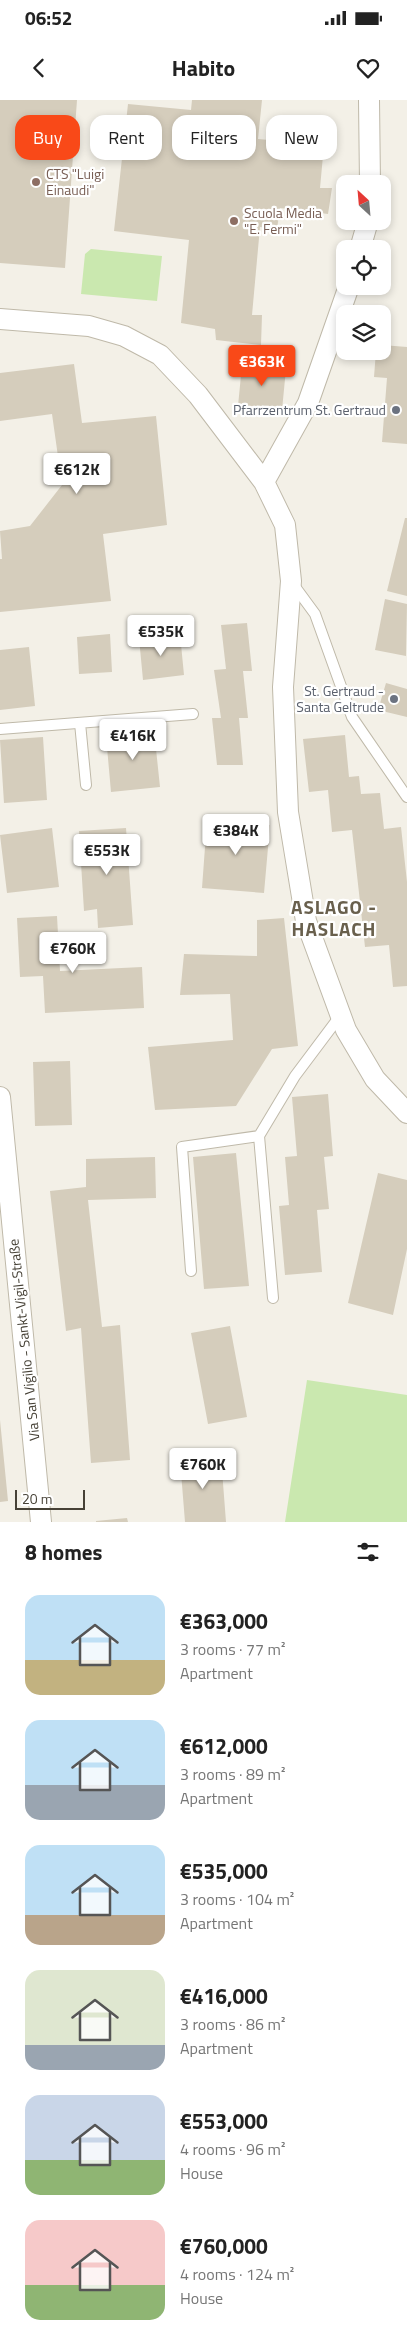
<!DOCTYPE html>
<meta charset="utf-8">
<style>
:root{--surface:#fff;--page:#f2f2f2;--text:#222;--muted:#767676;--accent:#f94918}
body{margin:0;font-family:"Titillium Web",sans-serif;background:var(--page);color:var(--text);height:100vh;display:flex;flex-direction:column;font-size:19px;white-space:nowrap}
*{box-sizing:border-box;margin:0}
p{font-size:16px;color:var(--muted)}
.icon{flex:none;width:28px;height:28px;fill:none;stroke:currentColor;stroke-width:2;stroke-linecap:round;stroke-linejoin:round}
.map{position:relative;height:1422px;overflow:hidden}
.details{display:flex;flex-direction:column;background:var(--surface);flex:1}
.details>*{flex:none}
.banner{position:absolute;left:15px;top:15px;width:378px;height:45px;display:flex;gap:10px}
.needle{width:32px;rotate:334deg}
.controls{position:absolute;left:336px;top:75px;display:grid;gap:10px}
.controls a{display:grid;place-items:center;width:55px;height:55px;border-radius:10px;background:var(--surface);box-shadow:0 2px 8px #0003;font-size:25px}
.scale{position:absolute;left:15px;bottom:12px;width:70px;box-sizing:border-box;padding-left:5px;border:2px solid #464136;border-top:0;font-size:14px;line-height:18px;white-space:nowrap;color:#464136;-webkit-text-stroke:4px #fff;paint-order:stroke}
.price{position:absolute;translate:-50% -42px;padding:0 11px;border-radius:5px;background:#fff;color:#222;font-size:16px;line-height:32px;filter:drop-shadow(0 1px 2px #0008)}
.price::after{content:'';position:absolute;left:50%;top:30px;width:15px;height:11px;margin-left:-8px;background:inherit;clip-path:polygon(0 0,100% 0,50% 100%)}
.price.active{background:var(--accent);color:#fff}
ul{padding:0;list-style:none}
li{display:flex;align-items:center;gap:15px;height:125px;padding:0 25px}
li span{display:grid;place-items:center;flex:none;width:140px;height:100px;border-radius:15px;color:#555}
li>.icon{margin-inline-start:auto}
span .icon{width:60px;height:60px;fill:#fffc;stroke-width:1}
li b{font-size:21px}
h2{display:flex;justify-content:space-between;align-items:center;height:60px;padding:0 25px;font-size:21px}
.tag{padding:0 18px;border-radius:15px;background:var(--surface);box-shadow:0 2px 8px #0003;font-size:18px;line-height:45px}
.tag.active{background:var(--accent);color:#fff}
.status{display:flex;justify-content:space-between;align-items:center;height:35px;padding:0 25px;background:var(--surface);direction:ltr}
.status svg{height:14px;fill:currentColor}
header{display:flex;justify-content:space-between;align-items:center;height:65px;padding:0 25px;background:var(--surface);font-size:22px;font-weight:700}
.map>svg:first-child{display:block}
.green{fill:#cae8af}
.building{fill:#d5cdbc}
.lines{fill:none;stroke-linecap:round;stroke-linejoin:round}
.lane-casing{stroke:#bfb9a9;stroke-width:12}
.street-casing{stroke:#bfb9a9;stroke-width:22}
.lane{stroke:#fff;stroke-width:10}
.street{stroke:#fff;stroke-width:20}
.education-dot{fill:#8d6e63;stroke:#fff;stroke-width:2}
.worship-dot{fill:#6b7280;stroke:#fff;stroke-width:2}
.labels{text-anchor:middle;stroke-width:4.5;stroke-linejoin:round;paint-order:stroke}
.education-label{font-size:14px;fill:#785e54;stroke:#fff;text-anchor:start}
.worship-label{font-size:14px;fill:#5b616d;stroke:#fff;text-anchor:end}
.street-label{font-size:14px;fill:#464136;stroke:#fff}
.district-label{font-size:19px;font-weight:bold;letter-spacing:1px;fill:#69604d;stroke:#fff}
</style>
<div class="status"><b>06:52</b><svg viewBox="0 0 49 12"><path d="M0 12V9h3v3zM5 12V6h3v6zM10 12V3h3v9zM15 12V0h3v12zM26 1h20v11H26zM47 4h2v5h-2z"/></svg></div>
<header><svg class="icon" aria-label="back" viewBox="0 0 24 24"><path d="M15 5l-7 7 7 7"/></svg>Habito<svg class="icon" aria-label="heart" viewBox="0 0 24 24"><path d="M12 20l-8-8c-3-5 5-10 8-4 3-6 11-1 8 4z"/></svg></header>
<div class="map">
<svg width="407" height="1422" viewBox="0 0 407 1422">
<rect width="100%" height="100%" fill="#f3f0e7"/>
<path class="green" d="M91,149L162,156L157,201L81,194L85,154Z
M307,1280L407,1295V1422H285Z"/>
<path class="building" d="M0,0H77L65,168L0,163Z
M192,0H262L258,39L324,45L320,88H332L328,114L280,108L277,129L260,127L252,215H262L261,245L216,240L215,229L181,223L189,140L114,131L128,4L191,10Z
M382,245L407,247V344L382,342L387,278L374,277L376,251H382Z
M74,264L82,323L156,316L167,425L103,434L111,501L0,512V459H2L0,431L30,426L62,385L52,314L0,321V273Z
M242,265L286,269L282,310L238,306Z
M405,418H407V496L387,491Z
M385,499L407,504L406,556L375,550Z
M247,523L252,571H243L248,618H239L243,665H217L212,618H221L214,570L226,569L221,525Z
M110,534L112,572L79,574L77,537Z
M180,534L184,575L143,580L139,538Z
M29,547L35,606L0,610V550Z
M386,583L407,589V617L378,610Z
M154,630L160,687L111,692L106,636Z
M345,635L349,677L359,676L361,694L380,693L384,729L401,727L407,782V886L393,887L389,845L365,847L352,730L332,732L328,690L309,692L303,639Z
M43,637L47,700L4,703L0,640Z
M207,720L270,725L264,793L202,788Z
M52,728L59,787L7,793L0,735Z
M126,728L133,825L98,828L97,809L84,811L79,731Z
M57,816L60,871L142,867L144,908L45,913L43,876L20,877L17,818Z
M284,818L298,946L272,949L236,1006L155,1010L148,947L233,940L230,894L180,895L184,854L257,856V820Z
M70,961L72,1025L35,1026L33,962Z
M328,994L333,1056L324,1057L329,1109L317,1110L322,1172L285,1175L279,1106L289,1105L285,1057L297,1056L292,997Z
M236,1053L249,1186L204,1189L193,1057Z
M155,1057L156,1098L88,1100L102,1227L120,1225L130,1360L91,1363L81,1228L66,1231L50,1091L86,1087V1059Z
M378,1073L407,1080V1149L393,1215L348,1203Z
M230,1226L247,1317L208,1324L191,1233Z
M0,1320L8,1401L0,1402Z
M221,1357L226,1422H185L180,1360Z
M127,1418L128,1422H96V1421Z"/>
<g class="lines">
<g class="lane-casing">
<path id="lane" d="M293,484L315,514L352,617L407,697
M80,623L86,685
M0,629L193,614
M191,1171L182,1047L259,1036
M273,1198L259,1036L295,976L340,916"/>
</g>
<g class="street-casing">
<path id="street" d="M369,0L370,84
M360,149L368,121
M0,219L89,226L124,236L160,255L198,295L264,382L285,425L291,481L283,587L288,712L306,821L346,930L375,979L407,1013
M264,382L308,303L349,186
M0,997L41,1422"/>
</g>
<use href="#lane" class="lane"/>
<use href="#street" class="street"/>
</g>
<g class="education-dot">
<circle cx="36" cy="82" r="5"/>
<circle cx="234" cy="121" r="5"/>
</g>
<g class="worship-dot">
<circle cx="396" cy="310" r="5"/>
<circle cx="394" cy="599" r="5"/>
</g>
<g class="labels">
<g class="education-label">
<text x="46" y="79">CTS "Luigi<tspan x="46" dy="16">Einaudi"</tspan></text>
<text x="244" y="118">Scuola Media<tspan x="244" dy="16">"E. Fermi"</tspan></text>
</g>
<g class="worship-label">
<text x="386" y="315">Pfarrzentrum St. Gertraud</text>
<text x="384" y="596">St. Gertraud -<tspan x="384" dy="16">Santa Geltrude</tspan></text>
</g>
<g class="street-label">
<text transform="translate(24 1240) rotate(-96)" y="5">Via San Vigilio - Sankt-Vigil-Straße</text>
</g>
<g class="district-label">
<text x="334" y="814">ASLAGO -<tspan x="334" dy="22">HASLACH</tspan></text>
</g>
</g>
</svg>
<div class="controls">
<a><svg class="needle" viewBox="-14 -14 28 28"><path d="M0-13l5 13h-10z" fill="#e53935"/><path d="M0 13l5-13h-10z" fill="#767676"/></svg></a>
<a><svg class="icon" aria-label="locate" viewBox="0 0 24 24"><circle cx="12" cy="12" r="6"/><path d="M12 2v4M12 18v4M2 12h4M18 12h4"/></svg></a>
<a><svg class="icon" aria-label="layers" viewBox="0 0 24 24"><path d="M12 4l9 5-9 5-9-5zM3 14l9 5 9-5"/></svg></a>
</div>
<div class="scale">20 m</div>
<b class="price active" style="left:262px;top:287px">€363K</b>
<b class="price" style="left:77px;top:395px">€612K</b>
<b class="price" style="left:161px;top:557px">€535K</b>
<b class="price" style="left:133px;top:661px">€416K</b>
<b class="price" style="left:236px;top:756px">€384K</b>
<b class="price" style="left:107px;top:776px">€553K</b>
<b class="price" style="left:73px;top:874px">€760K</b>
<b class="price" style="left:203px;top:1390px">€760K</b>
<div class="banner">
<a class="tag active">Buy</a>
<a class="tag">Rent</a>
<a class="tag">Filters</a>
<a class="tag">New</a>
</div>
</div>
<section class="details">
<h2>8 homes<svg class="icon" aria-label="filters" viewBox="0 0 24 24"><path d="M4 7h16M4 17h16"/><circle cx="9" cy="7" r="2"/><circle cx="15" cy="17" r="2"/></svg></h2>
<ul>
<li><span style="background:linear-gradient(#bfe0f5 65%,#c2b280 0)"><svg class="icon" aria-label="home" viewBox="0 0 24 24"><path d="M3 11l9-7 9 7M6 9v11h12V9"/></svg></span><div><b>€363,000</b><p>3 rooms · 77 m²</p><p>Apartment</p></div></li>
<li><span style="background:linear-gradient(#bfe0f5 65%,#9aa5b1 0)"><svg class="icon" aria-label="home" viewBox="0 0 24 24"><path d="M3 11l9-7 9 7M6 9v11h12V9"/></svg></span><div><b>€612,000</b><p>3 rooms · 89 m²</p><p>Apartment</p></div></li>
<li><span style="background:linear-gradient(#bfe0f5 70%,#b9a48a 0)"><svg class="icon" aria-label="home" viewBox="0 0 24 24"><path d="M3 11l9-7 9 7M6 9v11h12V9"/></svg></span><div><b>€535,000</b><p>3 rooms · 104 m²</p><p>Apartment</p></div></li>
<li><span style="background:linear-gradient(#dfe7d0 75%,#9aa5b1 0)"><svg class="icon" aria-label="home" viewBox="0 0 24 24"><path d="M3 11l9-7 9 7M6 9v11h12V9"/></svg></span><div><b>€416,000</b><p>3 rooms · 86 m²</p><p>Apartment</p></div></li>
<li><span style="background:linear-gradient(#c9d6e8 65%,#8fb573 0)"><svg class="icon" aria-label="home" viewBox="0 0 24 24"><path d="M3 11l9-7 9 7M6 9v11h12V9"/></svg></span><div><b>€553,000</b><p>4 rooms · 96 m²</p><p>House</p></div></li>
<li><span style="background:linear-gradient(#f6c9c9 65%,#8fb573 0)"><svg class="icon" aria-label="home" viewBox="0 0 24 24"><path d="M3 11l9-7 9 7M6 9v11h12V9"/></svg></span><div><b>€760,000</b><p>4 rooms · 124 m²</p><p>House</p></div></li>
</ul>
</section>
